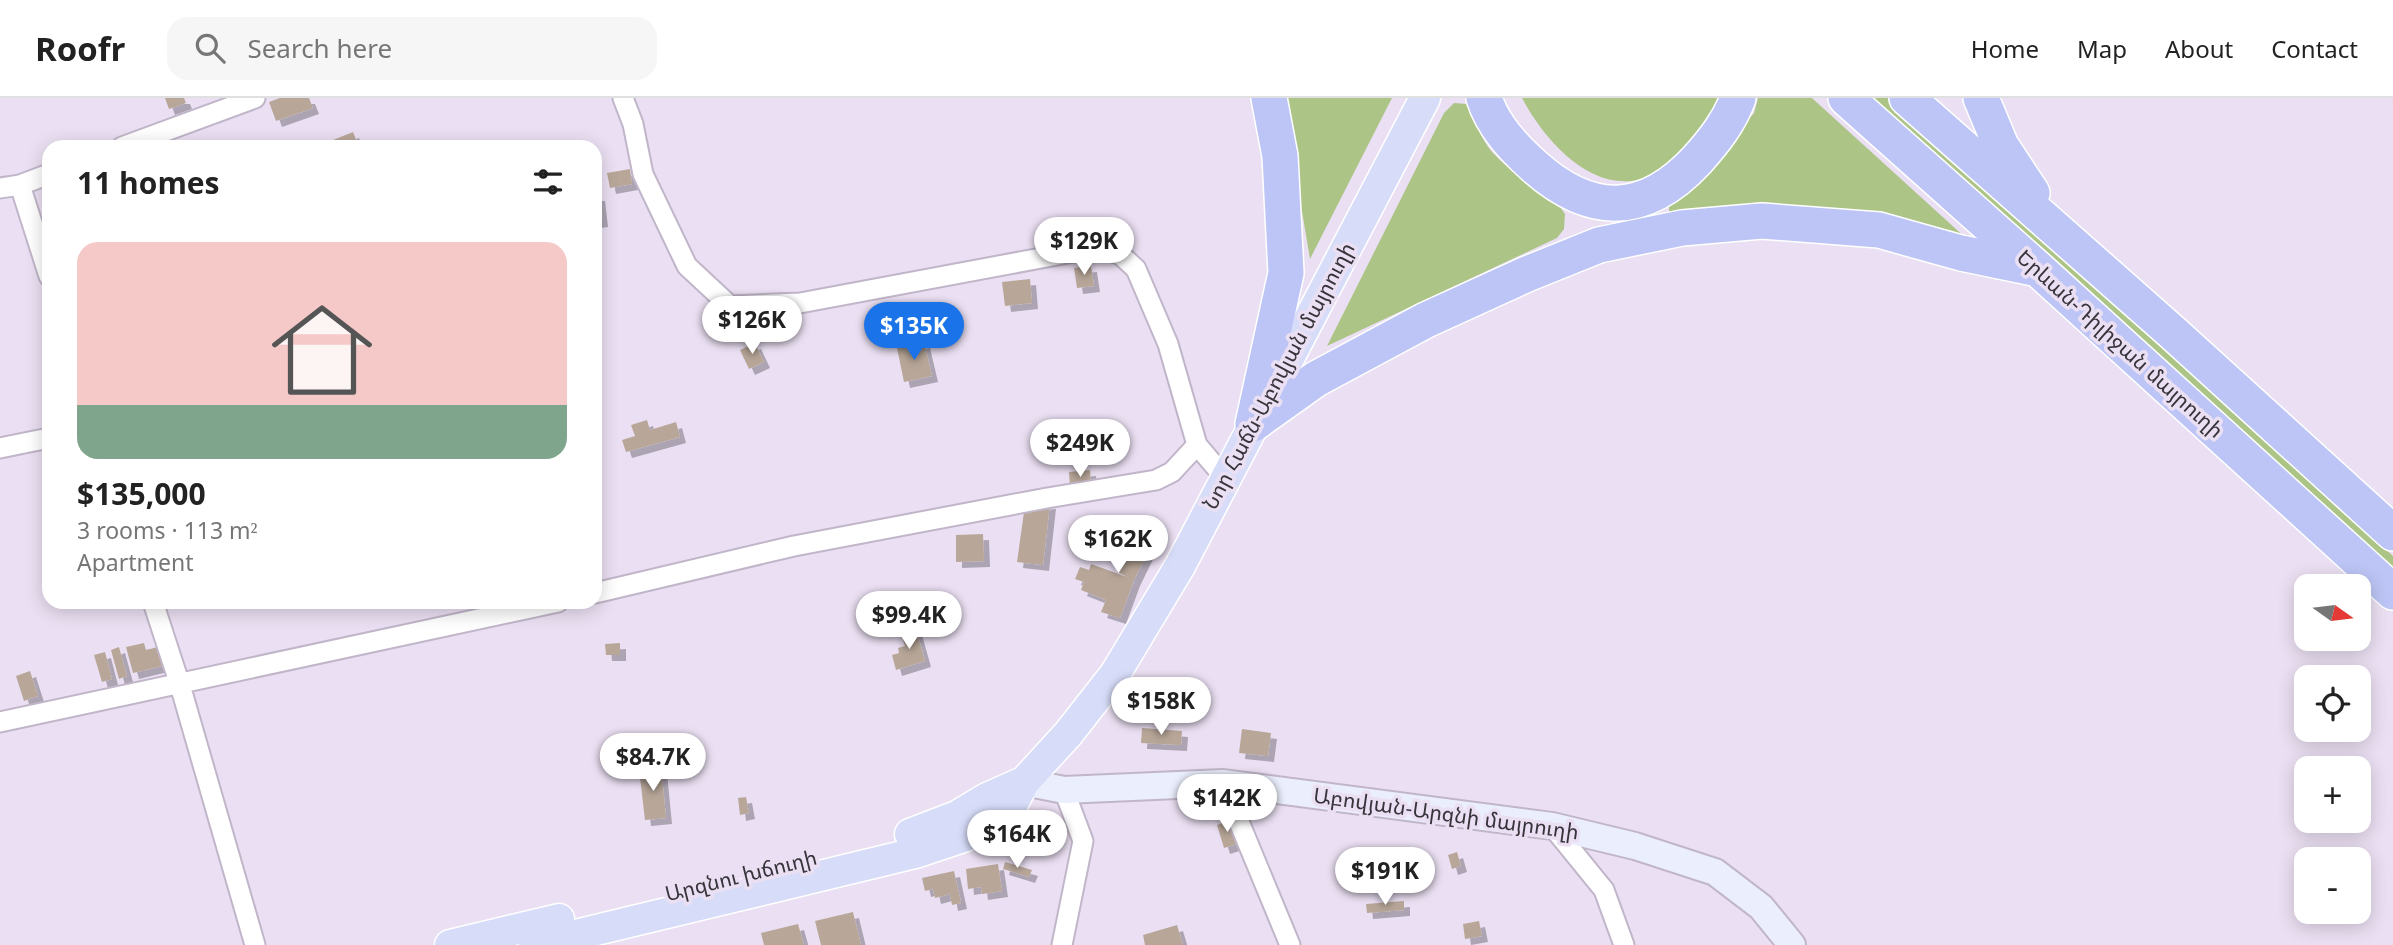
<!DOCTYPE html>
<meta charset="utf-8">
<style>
:root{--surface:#fff;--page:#f6f6f6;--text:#222;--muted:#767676;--line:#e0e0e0;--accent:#1a73e8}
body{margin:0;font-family:Georgia,"Noto Sans Armenian",serif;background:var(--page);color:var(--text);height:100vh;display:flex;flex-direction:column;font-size:26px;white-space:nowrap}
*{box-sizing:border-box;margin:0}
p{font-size:23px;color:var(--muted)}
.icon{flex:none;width:38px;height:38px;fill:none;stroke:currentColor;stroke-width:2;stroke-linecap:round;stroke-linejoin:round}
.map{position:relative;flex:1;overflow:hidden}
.panel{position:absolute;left:42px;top:42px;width:560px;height:469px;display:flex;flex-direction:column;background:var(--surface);border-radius:21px;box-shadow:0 4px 18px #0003}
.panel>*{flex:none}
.needle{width:46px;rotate:104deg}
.controls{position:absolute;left:2294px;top:476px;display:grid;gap:14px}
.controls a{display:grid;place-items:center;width:77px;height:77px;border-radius:14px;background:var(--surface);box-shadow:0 4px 18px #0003;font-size:35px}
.price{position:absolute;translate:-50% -60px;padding:0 16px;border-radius:24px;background:#fff;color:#222;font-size:23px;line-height:46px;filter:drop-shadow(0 2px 4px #0008)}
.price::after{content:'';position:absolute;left:50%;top:42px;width:21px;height:16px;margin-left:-10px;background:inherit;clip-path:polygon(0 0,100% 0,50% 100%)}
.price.selected{background:var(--accent);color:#fff}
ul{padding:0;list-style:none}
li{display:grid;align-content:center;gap:14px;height:371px;padding:0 35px}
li+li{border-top:2px solid var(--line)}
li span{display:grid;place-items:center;height:217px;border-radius:21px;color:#555}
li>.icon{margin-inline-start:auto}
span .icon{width:126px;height:126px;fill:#fffc;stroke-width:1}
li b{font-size:30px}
h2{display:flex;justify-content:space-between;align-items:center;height:84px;padding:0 35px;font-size:30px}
header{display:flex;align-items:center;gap:42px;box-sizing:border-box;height:98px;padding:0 35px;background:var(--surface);border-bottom:2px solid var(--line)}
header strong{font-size:33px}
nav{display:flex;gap:38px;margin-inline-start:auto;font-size:24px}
.search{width:490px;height:63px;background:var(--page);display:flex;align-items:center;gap:18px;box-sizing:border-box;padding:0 24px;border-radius:21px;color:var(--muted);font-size:26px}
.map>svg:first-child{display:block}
.green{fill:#acc587}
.building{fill:#b8a799;filter:url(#shadow)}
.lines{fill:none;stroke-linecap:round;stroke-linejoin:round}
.street-casing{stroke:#c1b6c9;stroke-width:23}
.secondary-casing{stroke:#c1b6c9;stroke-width:30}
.primary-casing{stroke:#fff;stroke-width:33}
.highway-casing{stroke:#fff;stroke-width:38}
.street{stroke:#fff;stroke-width:19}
.secondary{stroke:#ebeefc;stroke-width:26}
.primary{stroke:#d7dcf9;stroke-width:30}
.highway{stroke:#bcc5f5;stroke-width:35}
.labels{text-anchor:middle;stroke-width:7;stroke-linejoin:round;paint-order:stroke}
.street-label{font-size:21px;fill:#38343c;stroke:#ebe0f3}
</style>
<header>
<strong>Roofr</strong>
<div class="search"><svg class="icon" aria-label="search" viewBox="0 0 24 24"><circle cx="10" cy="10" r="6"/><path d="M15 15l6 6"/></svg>Search here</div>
<nav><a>Home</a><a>Map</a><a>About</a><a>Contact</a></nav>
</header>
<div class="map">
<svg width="2393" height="847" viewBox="0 0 2393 847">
<defs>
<filter id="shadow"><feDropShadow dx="6" dy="6" stdDeviation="0" flood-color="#0004"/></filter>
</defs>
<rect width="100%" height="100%" fill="#ebe0f3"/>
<path class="green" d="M1283,0H1392L1310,161Z
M1522,0H1724C1705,26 1686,60 1657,76C1650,80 1639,82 1631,83C1583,87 1543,39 1522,0Z
M1758,0H1812L1968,142L1669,115V108L1685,94L1754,15Z
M1867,0H1889L2071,162L2393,458V476Z
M1454,5L1467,6C1476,22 1480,40 1492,54C1512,76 1538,90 1560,109L1565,116L1564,131L1557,140L1327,248L1444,15Z"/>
<path class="building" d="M165,0H184L186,5L169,11Z
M280,0H309L313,10L276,23L269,4Z
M353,34L359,49H324L323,46Z
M630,71L632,86L610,90L607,75Z
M595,97H599L602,123L595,124Z
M1091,168L1094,188L1077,190L1074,170Z
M1030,181L1032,205L1005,208L1002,184Z
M924,244L932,278L904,284L897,250Z
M755,245L764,264L749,271L740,252Z
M647,322L650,332L676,324L680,339L626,354L622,342L635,338L631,327Z
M1090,372L1091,388L1070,389L1069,374Z
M1050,405L1043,467L1017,464L1025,407Z
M1140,427L1157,435L1134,482L1120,520L1101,514L1106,502L1081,492L1084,484L1075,481L1080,469L1089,472L1091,466L1130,480L1117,474Z
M983,436L984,463L956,464V437Z
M916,531L925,563L896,572L892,557L899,555L898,550L905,548L901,536Z
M144,545L146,552L158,549L162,568L133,575L126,549Z
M620,545V557H606L605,546Z
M119,549L127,578L119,581L111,552Z
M105,554L112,581L102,584L94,557Z
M30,573L38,598L24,603L16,578Z
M1142,630L1182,633L1181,647L1141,645Z
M1242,631L1271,635L1268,658L1239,655Z
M661,669L666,720L645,722L639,671Z
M746,699L749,715L740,717L738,700Z
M1230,722L1237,746L1224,750L1217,727Z
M1457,754L1461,768L1452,771L1448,757Z
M1005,764L1032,772L1029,779L1003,771Z
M998,766L1002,793L982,796L981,789L968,791L966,771Z
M954,773L961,805L952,807L950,796L935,800L933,791L925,793L922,780Z
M1404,803V812L1367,815L1366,806Z
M853,814L861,847H821L815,823Z
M1479,823L1482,838L1465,841L1463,826Z
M798,826L804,847H764L761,835Z
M1177,827L1183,847H1145L1143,837Z"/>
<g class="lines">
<g class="street-casing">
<path id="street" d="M623,0L633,26L643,76L687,168L730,208L800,205L1100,149L1121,157L1136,171L1168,246L1197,347L1225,380
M122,49L255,0
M49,76L20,87L49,178
M0,90L20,87
M0,350L49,340
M595,495L794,448L1047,400L1156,382L1172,374L1197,347
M153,504L180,587L255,847
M0,624L558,504
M1223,685L1290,847
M1552,728L1604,792L1624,847
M1062,847L1083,743L1064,692"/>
</g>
<g class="secondary-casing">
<path id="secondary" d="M1024,684L1064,692L1223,685L1552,728L1635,748L1715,774L1761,809L1792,847"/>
</g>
<g class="primary-casing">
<path id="primary" d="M910,736L957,718L985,701L1023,684
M450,847L559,821
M534,847L915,755L966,738L1012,707L1024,684L1068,636L1115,576L1180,468L1425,0"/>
</g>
<g class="highway-casing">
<path id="highway" d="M1484,0C1493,28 1513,49 1534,68C1591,119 1645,118 1697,62C1714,43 1729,24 1738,0
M1846,0L2038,171L2393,494
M1907,0L2172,234L2393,435
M1981,0L2001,48L2032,95
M1253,326L1316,281L1426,222L1527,176L1599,147L1682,130L1762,123L1879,132L1961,155L2038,171
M1253,326L1286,175L1280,58L1269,0"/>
</g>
<use href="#street" class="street"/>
<use href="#secondary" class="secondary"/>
<use href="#primary" class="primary"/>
<use href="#highway" class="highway"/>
</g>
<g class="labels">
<g class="street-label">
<text transform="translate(2120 246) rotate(42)" y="7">Երևան-Դիլիջան մայրուղի</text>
<text transform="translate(1279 278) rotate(-62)" y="7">Նոր Հաճն-Աբովյան մայրուղի</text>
<text transform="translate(1446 716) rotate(8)" y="7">Աբովյան-Արզնի մայրուղի</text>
<text transform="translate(741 778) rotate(-14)" y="7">Արզնու խճուղի</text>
</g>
</g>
</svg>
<div class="controls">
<a><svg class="needle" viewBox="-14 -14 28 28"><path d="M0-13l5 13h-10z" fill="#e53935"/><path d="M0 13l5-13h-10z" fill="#767676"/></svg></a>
<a><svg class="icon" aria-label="locate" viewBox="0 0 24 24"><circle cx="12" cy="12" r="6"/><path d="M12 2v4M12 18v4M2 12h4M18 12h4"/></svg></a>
<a>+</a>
<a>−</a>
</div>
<b class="price" style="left:1084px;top:179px">$129K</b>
<b class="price" style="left:752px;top:258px">$126K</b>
<b class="price selected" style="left:914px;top:264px">$135K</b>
<b class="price" style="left:1080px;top:381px">$249K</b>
<b class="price" style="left:1118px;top:477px">$162K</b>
<b class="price" style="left:909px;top:553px">$99.4K</b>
<b class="price" style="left:1161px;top:639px">$158K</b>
<b class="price" style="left:653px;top:695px">$84.7K</b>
<b class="price" style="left:1227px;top:736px">$142K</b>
<b class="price" style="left:1017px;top:772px">$164K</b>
<b class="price" style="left:1385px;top:809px">$191K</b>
<section class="panel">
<h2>11 homes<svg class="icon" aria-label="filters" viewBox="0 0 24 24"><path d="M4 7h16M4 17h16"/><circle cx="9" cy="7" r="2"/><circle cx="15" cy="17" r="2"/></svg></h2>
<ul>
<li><span style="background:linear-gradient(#f6c9c9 75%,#7fa58c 0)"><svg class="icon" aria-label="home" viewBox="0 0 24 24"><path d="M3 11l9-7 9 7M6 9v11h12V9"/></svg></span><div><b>$135,000</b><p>3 rooms · 113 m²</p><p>Apartment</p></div></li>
</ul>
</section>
</div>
